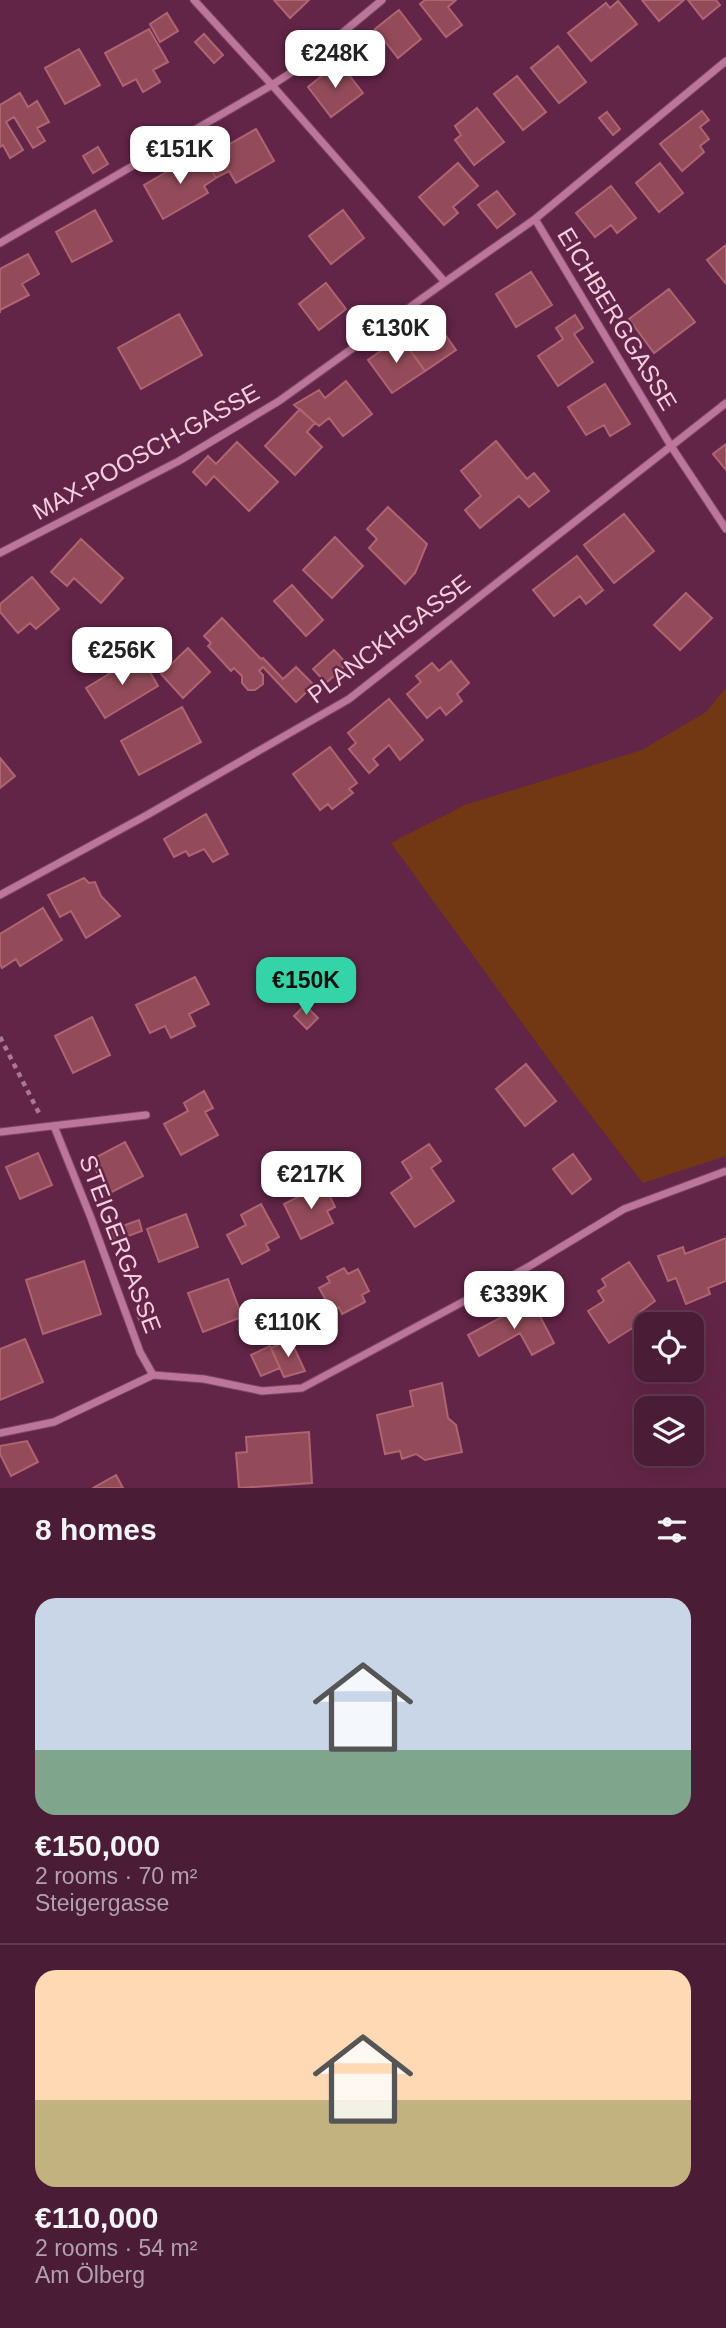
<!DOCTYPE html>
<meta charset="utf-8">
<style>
:root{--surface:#4a1c35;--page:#51253d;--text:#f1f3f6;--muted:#b2a1ad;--line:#613a50;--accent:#35d4a7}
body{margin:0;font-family:Arial,sans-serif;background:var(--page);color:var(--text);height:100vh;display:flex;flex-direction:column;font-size:26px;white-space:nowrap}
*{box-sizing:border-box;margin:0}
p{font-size:23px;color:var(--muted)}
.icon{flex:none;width:38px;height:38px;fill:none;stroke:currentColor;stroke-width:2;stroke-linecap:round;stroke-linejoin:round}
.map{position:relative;height:1488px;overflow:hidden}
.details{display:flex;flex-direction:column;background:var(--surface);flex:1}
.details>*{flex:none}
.tools{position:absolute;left:634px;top:1312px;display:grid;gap:14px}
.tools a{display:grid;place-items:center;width:70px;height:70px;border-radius:14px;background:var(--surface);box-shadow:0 7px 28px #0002,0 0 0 2px var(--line);font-size:35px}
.price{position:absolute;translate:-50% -60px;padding:0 16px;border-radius:14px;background:#fff;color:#222;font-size:23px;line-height:46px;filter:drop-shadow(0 2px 4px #0008)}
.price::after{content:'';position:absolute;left:50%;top:42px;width:21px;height:16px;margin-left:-10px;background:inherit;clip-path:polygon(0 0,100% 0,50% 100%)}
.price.selected{background:var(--accent);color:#111}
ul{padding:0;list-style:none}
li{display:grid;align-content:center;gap:14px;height:371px;padding:0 35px}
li+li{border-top:2px solid var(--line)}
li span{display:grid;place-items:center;height:217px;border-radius:21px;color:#555}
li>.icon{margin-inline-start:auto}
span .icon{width:126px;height:126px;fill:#fffc;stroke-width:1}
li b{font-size:30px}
h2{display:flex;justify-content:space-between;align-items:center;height:84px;padding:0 35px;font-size:30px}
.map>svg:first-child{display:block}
.green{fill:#723813}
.building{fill:#934b59;stroke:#af6472;stroke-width:2}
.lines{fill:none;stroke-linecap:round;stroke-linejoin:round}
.street-casing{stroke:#7d4766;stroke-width:9}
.path{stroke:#aa7892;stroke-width:4.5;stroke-dasharray:5 5;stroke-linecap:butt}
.street{stroke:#bc7699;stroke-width:7}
.labels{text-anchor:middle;stroke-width:5;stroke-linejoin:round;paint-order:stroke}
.street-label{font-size:24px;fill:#f4cedf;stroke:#632547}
</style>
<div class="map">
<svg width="726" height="1488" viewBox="0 0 726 1488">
<rect width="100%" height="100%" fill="#632547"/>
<path class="green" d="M726,687V1156L643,1183L569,1087L391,843L465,805L642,750L706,712Z"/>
<path class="building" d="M274,0H309L290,18Z
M425,0H456L448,7L462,25L446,37L420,4Z
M642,0H684L659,21Z
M688,0H716L720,5L703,19Z
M618,1L637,24L591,61L568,33L606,3L610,8Z
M399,10L421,39L398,58L375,29Z
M167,13L178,31L160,42L150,24Z
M149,29L168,62L153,70L160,82L143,92L136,79L123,86L105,53Z
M369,31L384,50L365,65L350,46Z
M204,34L223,55L214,63L195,42Z
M558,46L586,82L559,103L531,68Z
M79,49L100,85L65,104L45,68Z
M339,62L363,93L331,117L308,87Z
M517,76L546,112L523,130L494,94Z
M20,93L28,107L37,101L49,122L37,128L45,141L33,148L14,117L6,122L23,150L10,158L3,145L0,147V105Z
M477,108L504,142L474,165L455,140L461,135L455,126Z
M702,111L709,120L700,127L709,139L700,146L704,152L682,171L660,144Z
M607,112L620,129L613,135L599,118Z
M256,129L274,161L236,183L229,171L216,178L203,155L219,146L221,149Z
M98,147L108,164L93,173L83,156Z
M203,155L216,178L204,186L208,193L163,219L144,185L189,159L191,162Z
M458,163L478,186L453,207L458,213L444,225L419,197Z
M660,163L683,193L659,212L636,183Z
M611,186L636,218L617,233L611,225L595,237L576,213Z
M497,191L515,214L497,228L478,205Z
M95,210L112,241L72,262L56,232Z
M343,210L364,238L331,264L309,236Z
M726,245V284L707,260Z
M28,254L39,274L22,284L29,295L0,310V313V269Z
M531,272L552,305L516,327L496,294Z
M326,283L346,309L319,330L299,304Z
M669,289L695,322L654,353L629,319Z
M179,314L202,355L141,389L118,348Z
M575,315L583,328L574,334L593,362L558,386L538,356L563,339L556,328Z
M437,323L456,350L425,371L406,344Z
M400,337L425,371L392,393L368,360Z
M346,381L372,414L343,436L329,418L319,426L294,405L319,390L325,398Z
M605,384L630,424L610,436L604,425L586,435L568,407Z
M300,409L315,423L307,432L322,447L295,475L265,446Z
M496,441L527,479L534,473L549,491L529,507L519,496L480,528L465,510L481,496L461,471Z
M237,442L278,482L249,511L214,476L206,485L193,472L208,456L216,464Z
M726,444V470L713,454Z
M388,507L427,544L415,573L405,584L369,548L377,539L367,529Z
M624,514L654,551L614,583L584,545Z
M335,537L363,566L332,598L303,570Z
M81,539L123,578L101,603L74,578L67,586L51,572Z
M577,556L603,590L586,604L580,596L554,616L533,590Z
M32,577L59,609L36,629L30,623L18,633L0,612V604Z
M292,585L323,620L306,636L274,601Z
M686,593L712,618L680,650L654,625Z
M222,618L261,659L263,658L283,679L296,667L314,685L296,702L263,667L259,671L263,675V684L255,690H248L242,683V676L234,668L231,671L208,646L211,643L204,636Z
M188,648L210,672L183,698L161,674Z
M334,650L347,664L326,683L313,669Z
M140,655L158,686L105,718L86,688Z
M451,661L469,683L457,694L462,701L446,715L440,707L427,718L407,694L421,682L416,676L432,663L439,671Z
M389,699L423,740L400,760L389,745L373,759L378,765L369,773L349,749L356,743L348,733Z
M182,707L201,742L139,775L121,741Z
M330,747L357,783L349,789L353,793L332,809L328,804L320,810L293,774Z
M0,758L15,776L0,788Z
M206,814L228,854L213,862L204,849L189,856L186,851L174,857L164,839Z
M84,878L89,883L95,882L101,896L120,916L86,938L71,911L60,917L48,895Z
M43,908L62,940L20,966L16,959L2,968L0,964V934Z
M195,977L209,1004L189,1014L195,1026L171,1038L165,1026L150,1033L136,1005Z
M305,1005L318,1018L307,1029L294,1016Z
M92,1017L110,1055L73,1073L55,1036Z
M526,1064L556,1101L525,1126L496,1089Z
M204,1091L213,1108L205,1112L218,1135L181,1155L164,1124L188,1111L184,1103Z
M125,1142L143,1176L108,1194L91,1160Z
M429,1144L441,1161L431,1168L454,1201L415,1227L391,1193L412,1178L402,1162Z
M38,1153L52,1185L20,1199L6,1167Z
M573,1154L591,1179L572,1194L553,1169Z
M324,1184L335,1207L327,1211L333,1223L301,1239L284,1204Z
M261,1204L279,1237L266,1244L269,1250L242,1264L227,1235L246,1225L241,1215Z
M186,1214L198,1247L159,1262L147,1229Z
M139,1220L142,1231L112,1242L108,1231Z
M726,1238V1281L708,1288L710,1294L686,1304L676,1278L668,1281L658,1256L683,1247L685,1254Z
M84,1261L101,1314L43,1334L26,1280Z
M629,1262L655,1301L640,1312L645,1320L609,1343L588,1311L604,1301L598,1291L606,1286L602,1279Z
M344,1268L348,1274L358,1269L369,1291L362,1295L365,1302L342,1314L339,1307L332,1311L319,1288L330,1282L327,1277Z
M228,1279L242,1317L203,1332L188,1293Z
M532,1301L554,1343L532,1355L520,1333L479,1356L468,1335Z
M150,1303L156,1319L141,1325L135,1309Z
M25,1339L43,1382L0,1400V1349Z
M290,1339L305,1371L284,1377L271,1348Z
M270,1346L280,1368L261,1376L251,1355Z
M442,1383L448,1418L456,1425L462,1452L425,1460L416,1454L402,1459L400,1451L385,1454L377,1415L413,1406L410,1391Z
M309,1432L312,1483L239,1488L236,1453L247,1452L246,1437Z
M27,1441L38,1462L11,1476L0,1454V1446Z
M116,1475L123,1488H93Z"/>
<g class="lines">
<g class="street-casing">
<path id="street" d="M194,0L272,85L445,282L535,219L671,446L726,529
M535,219L726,61
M0,243L272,85L306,63L382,0
M0,553L179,461L279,401L445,282
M0,895L147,815L349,699L726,403
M54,1126L91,1218L140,1352L153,1375
M0,1132L146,1115
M0,1433L54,1422L153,1375L204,1379L262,1391L302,1388L528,1267L624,1209L726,1171"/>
</g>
<path class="path" d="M0,1037L40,1115"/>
<use href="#street" class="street"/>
</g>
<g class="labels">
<g class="street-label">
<text transform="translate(617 319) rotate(59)" y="8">EICHBERGGASSE</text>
<text transform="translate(146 452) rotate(-29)" y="8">MAX-POOSCH-GASSE</text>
<text transform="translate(389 639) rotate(-37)" y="8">PLANCKHGASSE</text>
<text transform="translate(120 1244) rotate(69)" y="8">STEIGERGASSE</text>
</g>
</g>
</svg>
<div class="tools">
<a><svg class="icon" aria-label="locate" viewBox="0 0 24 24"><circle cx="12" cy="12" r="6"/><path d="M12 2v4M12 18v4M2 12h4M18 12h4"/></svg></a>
<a><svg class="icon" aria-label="layers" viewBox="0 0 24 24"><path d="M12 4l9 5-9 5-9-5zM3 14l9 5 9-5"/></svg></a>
</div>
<b class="price" style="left:335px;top:90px">€248K</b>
<b class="price" style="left:180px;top:186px">€151K</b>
<b class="price" style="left:396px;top:365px">€130K</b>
<b class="price" style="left:122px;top:687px">€256K</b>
<b class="price selected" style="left:306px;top:1017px">€150K</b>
<b class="price" style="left:311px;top:1211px">€217K</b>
<b class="price" style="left:514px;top:1331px">€339K</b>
<b class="price" style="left:288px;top:1359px">€110K</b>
</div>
<section class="details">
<h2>8 homes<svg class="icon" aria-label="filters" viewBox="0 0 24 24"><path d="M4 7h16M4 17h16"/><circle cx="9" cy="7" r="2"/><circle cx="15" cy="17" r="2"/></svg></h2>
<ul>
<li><span style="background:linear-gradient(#c9d6e8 70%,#7fa58c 0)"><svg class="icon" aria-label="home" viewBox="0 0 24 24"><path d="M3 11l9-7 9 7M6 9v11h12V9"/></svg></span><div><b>€150,000</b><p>2 rooms · 70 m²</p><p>Steigergasse</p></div></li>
<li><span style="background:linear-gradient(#ffd9b3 60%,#c2b280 0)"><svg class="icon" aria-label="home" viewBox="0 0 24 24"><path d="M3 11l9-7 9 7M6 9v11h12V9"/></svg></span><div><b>€110,000</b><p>2 rooms · 54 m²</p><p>Am Ölberg</p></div></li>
</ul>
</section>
